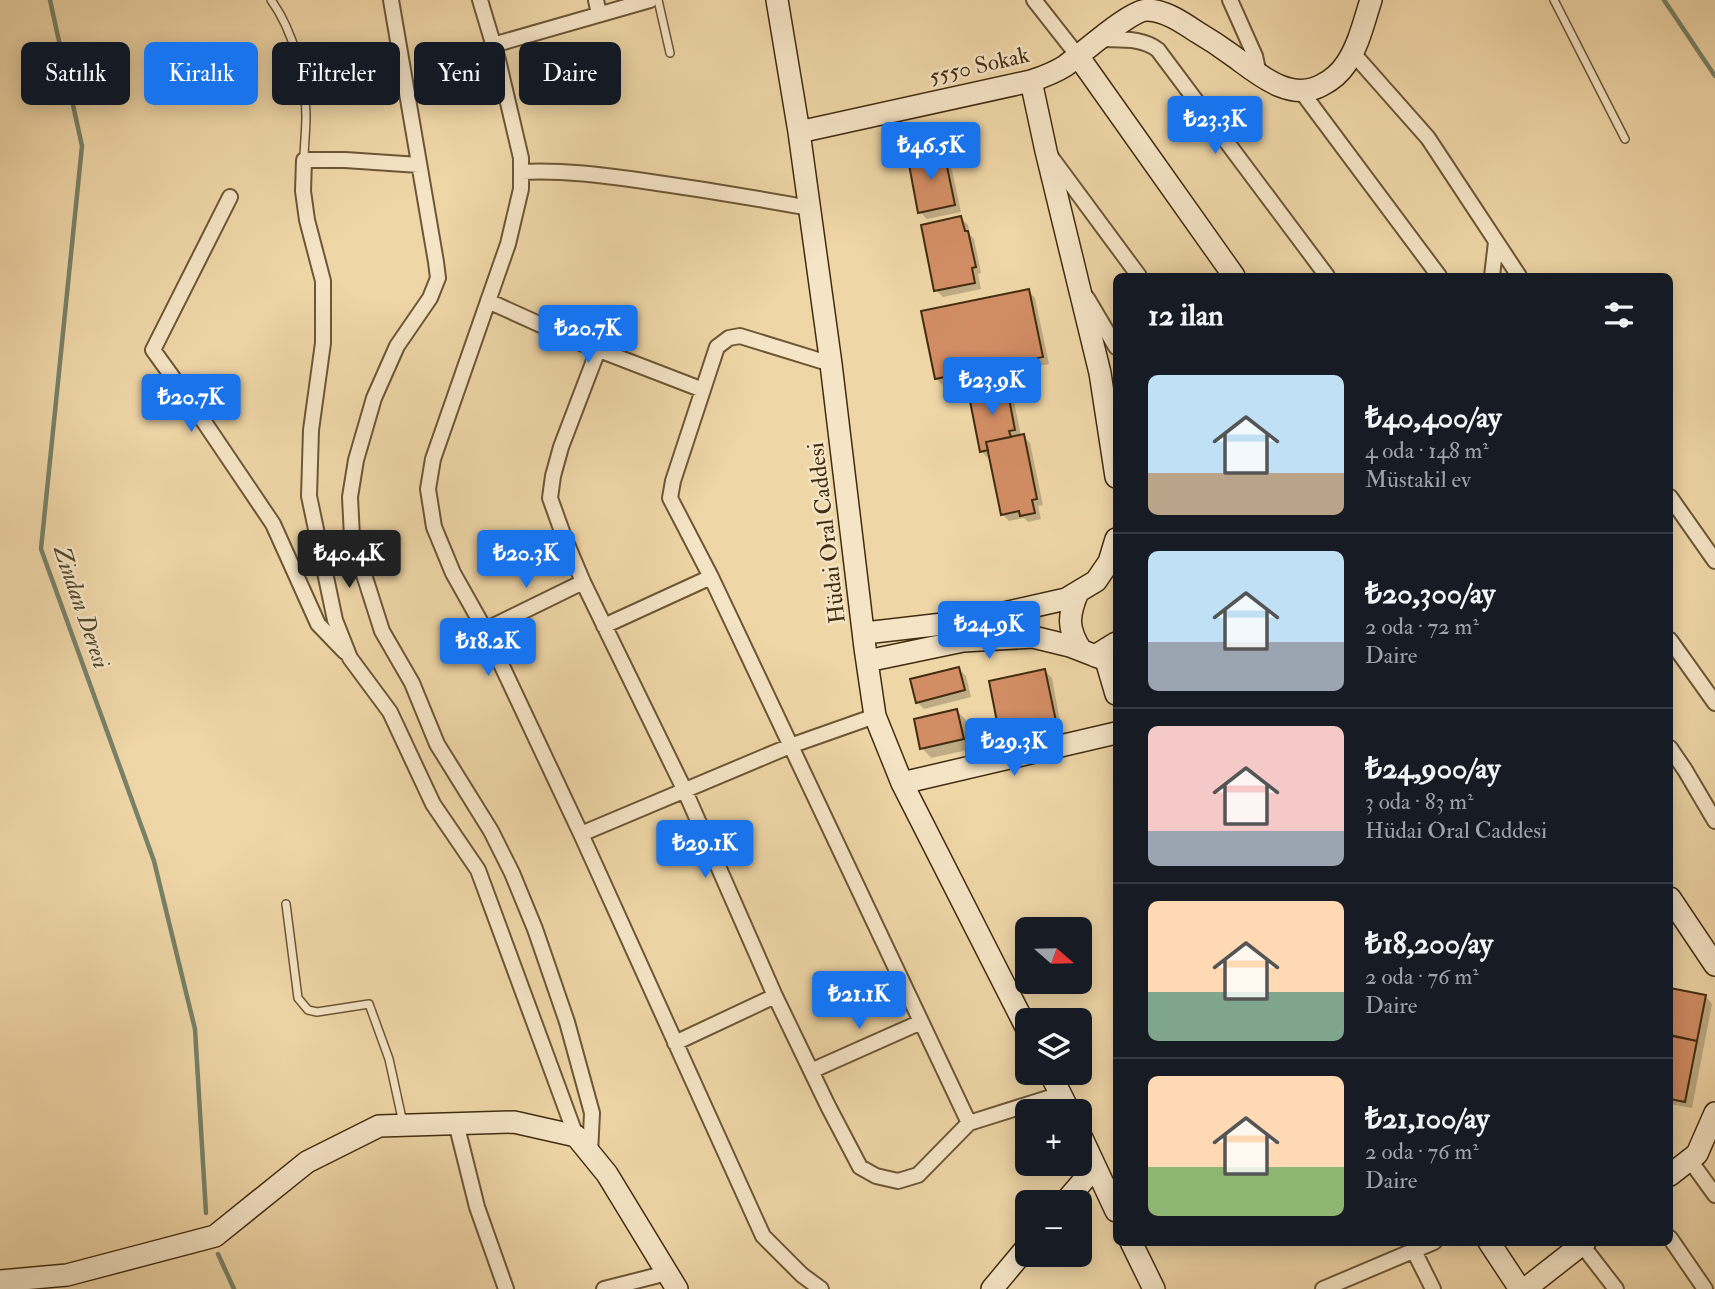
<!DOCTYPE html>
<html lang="tr">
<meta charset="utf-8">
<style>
:root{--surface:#171b24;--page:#20242c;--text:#f1f3f6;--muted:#9ea1a6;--line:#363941;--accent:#1a73e8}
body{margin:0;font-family:"IM FELL Double Pica",serif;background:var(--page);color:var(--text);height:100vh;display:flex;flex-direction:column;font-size:26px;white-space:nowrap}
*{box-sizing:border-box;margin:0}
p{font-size:23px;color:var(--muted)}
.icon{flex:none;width:38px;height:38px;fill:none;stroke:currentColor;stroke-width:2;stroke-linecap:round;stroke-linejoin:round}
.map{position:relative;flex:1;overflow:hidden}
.sheet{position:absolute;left:1113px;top:273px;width:560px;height:973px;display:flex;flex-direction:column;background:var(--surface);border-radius:10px;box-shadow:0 4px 18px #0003}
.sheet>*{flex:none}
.banner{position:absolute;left:21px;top:42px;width:665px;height:63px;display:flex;gap:14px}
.needle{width:46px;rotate:110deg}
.controls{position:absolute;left:1015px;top:917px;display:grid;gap:14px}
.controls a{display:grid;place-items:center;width:77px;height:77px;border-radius:10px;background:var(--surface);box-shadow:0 4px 18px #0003;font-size:35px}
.price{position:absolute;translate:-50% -60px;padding:0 16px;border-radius:7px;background:var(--accent);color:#fff;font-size:23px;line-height:46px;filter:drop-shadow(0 2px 4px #0008)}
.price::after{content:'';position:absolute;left:50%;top:42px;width:21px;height:16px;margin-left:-10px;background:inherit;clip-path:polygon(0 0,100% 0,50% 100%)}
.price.on{background:#222;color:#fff}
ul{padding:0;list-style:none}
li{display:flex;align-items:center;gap:21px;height:175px;padding:0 35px}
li+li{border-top:2px solid var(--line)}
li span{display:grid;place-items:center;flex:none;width:196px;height:140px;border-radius:10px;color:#555}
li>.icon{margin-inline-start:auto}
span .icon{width:84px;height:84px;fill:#fffc;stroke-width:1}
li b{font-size:30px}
h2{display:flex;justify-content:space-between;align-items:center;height:84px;padding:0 35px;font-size:30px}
.tag{padding:0 24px;border-radius:10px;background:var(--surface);box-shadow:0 4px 18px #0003;font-size:24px;line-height:63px}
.tag.on{background:var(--accent);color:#fff}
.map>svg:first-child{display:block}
.shadow{fill:#0003}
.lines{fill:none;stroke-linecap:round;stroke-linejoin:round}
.stream{stroke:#778169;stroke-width:4.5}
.building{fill:#d28d64;stroke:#422d10;stroke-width:2}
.lane-casing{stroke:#6d5736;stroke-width:10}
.street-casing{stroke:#6d5736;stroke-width:18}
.secondary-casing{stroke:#422d10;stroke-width:24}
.lane{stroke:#f5e4c6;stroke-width:7}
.street{stroke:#f5e4c6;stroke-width:14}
.secondary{stroke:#f5e4c6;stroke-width:21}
.labels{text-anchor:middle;stroke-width:5;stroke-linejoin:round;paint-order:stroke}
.street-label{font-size:23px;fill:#422d10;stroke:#f5e4c6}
.water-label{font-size:24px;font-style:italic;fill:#54492e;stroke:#f5e4c6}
</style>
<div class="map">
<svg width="1715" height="1289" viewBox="0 0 1715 1289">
<rect width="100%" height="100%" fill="#efd6a7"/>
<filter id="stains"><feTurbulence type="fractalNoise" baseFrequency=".00286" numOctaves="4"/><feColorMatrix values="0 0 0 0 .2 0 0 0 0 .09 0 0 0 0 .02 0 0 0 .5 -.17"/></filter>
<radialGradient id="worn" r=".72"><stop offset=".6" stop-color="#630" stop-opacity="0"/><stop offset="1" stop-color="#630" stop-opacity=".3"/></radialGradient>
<path class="shadow" d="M943,154L950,161L961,212L927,219L920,212Z
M961,218L968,225L970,235L974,239L981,273L978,274L981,289L943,297L936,290Z
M1028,291L1035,298L1049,364L943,385L936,379Z
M1006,390L1013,397L1021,436H1023L1030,443L1043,505L1038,506L1041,519L1028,522L1024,518L1009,521L1002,514L991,457L988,458L981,451Z
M959,669L966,676L971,697L924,709L917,702Z
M1045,671L1052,678L1062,732L1009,743L1002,736Z
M957,711L966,720L972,749L931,758L922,748Z
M1670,990L1706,997L1712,1004L1692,1108L1670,1104V1058L1673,1041L1670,1040Z"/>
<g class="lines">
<path class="stream" d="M50,0L82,146L41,549L154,861L195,1029L206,1213
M1664,0L1715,76
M218,1254L234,1289"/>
</g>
<path class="building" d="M944,152L955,205L918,213L908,159Z
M961,216L965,231H968L976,267L972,268L975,283L934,291L921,225Z
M1029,289L1043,357L935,379L921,311Z
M1007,388L1015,430L1009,431L1011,437L986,442L988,450L980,452L969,396Z
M1024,434L1037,499L1032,500L1035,513L1020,516L1019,511L1001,515L986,442Z
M959,667L965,690L916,703L910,679Z
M1045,669L1057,726L1000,737L989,681Z
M957,709L964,739L920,749L914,719Z
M1670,988L1706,995L1697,1041L1670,1035Z
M1672,1036L1697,1041L1685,1102L1670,1099V1049Z"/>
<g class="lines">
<g class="lane-casing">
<path id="lane" d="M271,0C293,30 306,79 306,116C306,131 304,146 304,160
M658,0L670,53
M1554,0L1625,139
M286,904L298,998L308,1010L317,1012L369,1004L389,1059L403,1123"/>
</g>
<g class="street-casing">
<path id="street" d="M391,0L436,262L438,278L430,298L397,346L374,398L356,460L350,497L352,537L382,631L412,683L437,744L491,831L512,873L535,929L567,1022L592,1113L590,1153
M480,0L498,60L521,158V189L508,244L433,459L428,489L434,527L453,573L485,630L581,834L763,1236L802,1275L821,1289
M596,0L599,14
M1034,0L1078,56
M1230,0L1255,56L1259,74
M1100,39C1120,40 1142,37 1158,50L1327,276
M493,45L650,0
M1352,52L1428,138L1519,276
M1301,91L1439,276
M1051,157L1139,276
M419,165L345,160H304L303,191L307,220L323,281V343L311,430L309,496L335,620L350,658L390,712L433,804L478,870L576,1136
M521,172C563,170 603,175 644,181C700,189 755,198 810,208
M230,197L153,350L192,404L273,524L318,624L345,652
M1492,276L1496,242
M1087,298L1116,347
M488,301L581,343L703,390
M598,350L561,447L553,476L550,498L564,537L583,582L685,791L775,996L828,1106L860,1167L876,1176L898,1181L918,1175L969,1123L1061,1094
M831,364L740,336L729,338L717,347L673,481L670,498L711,577L969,1123
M1670,497L1715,561
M604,626L711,577
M485,630L583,582
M1670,640L1715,703
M1670,748L1685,770L1715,821
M581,834L790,746L875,716
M675,1043L775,996
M811,1071L921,1022
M456,1123L477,1207L506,1289
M1689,1159L1715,1195
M1670,1238L1705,1289
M1582,1245L1616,1289
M1414,1251L1433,1289
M604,1289L667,1273
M1323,1289L1434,1242"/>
</g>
<g class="secondary-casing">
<path id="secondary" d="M777,0L799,132L831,364L865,648L875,716L902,783L1027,1029
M1078,56L1234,276
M1031,81L1046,151L1100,373L1116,477
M799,132L1031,81C1043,77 1054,73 1065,66C1082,54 1131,9 1148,10C1166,11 1182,22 1197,32C1209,39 1221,47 1232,55C1257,73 1290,103 1322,85C1332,80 1340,73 1346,64C1359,45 1364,21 1371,0
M1078,592C1068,616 1067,628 1081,650
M865,633L969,621L1066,599L1096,581L1109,562L1116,539
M1095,656L1116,643
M1106,660L1116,694
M867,661L963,641L1033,637L1070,646L1106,660L1116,668
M902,783L1116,733
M1670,898L1715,965
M1050,1073L1069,1111
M1080,1134L1116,1211
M1670,1175L1697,1154L1715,1113
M1065,1202L1095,1167
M1131,1242L1154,1289
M1489,1242L1520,1289
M0,1281L67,1275L215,1236L307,1162L379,1126L514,1122L576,1136L607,1174L677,1289
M992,1289L1027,1247
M1525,1289L1585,1242"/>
</g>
<use href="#lane" class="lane"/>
<use href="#street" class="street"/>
<use href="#secondary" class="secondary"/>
</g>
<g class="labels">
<g class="street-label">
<text transform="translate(979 65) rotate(-13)" y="8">5550 Sokak</text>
<text transform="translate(826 533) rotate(-97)" y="8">Hüdai Oral Caddesi</text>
</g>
<g class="water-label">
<text transform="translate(82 607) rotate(71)" y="8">Zindan Deresi</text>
</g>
</g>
<rect width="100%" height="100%" filter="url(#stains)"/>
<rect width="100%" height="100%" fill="url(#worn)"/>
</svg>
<div class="controls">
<a><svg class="needle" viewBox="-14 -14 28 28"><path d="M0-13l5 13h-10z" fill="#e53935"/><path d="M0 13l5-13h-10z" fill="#9ea1a6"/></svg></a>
<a><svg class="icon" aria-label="layers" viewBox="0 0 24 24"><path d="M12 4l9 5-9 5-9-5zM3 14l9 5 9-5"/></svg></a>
<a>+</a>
<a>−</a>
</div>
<b class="price" style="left:1215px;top:156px">₺23.3K</b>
<b class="price" style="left:931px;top:182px">₺46.5K</b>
<b class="price" style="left:588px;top:365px">₺20.7K</b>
<b class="price" style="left:992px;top:417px">₺23.9K</b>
<b class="price" style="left:191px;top:434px">₺20.7K</b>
<b class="price on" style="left:349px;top:590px">₺40.4K</b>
<b class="price" style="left:526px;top:590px">₺20.3K</b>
<b class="price" style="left:989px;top:661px">₺24.9K</b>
<b class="price" style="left:488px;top:678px">₺18.2K</b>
<b class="price" style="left:1014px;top:778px">₺29.3K</b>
<b class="price" style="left:705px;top:880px">₺29.1K</b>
<b class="price" style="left:859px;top:1031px">₺21.1K</b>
<div class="banner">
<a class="tag">Satılık</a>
<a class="tag on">Kiralık</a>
<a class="tag">Filtreler</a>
<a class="tag">Yeni</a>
<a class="tag">Daire</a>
</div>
<section class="sheet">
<h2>12 ilan<svg class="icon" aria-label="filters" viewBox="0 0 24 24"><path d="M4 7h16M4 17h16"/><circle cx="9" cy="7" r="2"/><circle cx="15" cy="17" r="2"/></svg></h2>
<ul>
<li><span style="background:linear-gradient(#bfe0f5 70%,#b9a48a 0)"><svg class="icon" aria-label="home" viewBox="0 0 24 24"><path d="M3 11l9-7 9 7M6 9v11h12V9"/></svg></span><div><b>₺40,400/ay</b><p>4 oda · 148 m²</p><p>Müstakil ev</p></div></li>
<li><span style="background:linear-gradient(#bfe0f5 65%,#9aa5b1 0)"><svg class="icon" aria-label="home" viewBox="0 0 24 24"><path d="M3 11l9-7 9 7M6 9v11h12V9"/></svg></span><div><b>₺20,300/ay</b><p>2 oda · 72 m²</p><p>Daire</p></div></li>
<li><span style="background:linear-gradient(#f6c9c9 75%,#9aa5b1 0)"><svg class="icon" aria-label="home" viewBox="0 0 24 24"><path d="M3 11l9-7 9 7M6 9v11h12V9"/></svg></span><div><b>₺24,900/ay</b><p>3 oda · 83 m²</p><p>Hüdai Oral Caddesi</p></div></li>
<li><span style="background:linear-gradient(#ffd9b3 65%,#7fa58c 0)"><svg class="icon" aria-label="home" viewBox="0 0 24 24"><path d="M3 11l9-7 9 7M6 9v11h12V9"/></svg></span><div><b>₺18,200/ay</b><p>2 oda · 76 m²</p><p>Daire</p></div></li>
<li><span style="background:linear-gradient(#ffd9b3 65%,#8fb573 0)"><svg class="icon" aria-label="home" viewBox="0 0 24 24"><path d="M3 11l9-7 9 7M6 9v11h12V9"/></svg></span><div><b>₺21,100/ay</b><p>2 oda · 76 m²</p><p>Daire</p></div></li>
</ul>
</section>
</div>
